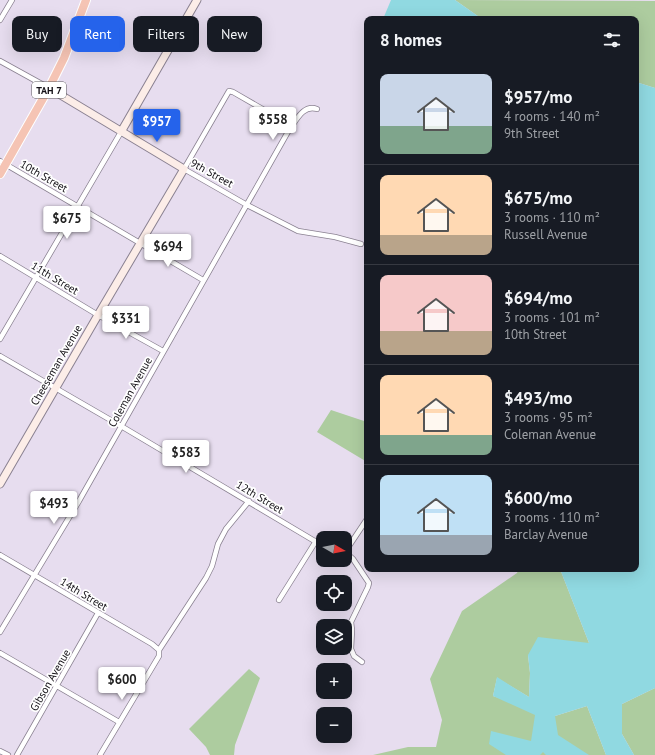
<!DOCTYPE html>
<meta charset="utf-8">
<style>
:root{--surface:#171b24;--page:#20242c;--text:#f1f3f6;--muted:#9ea1a6;--line:#363941;--accent:#2563eb}
body{margin:0;font-family:"PT Sans",sans-serif;background:var(--page);color:var(--text);height:100vh;display:flex;flex-direction:column;font-size:15px;white-space:nowrap}
*{box-sizing:border-box;margin:0}
p{font-size:13px;color:var(--muted)}
.icon{flex:none;width:22px;height:22px;fill:none;stroke:currentColor;stroke-width:2;stroke-linecap:round;stroke-linejoin:round}
.map{position:relative;flex:1;overflow:hidden}
.side{position:absolute;left:364px;top:16px;width:275px;height:556px;display:flex;flex-direction:column;background:var(--surface);border-radius:8px;box-shadow:0 4px 16px #0002}
.side>*{flex:none}
.hud{position:absolute;left:12px;top:16px;width:292px;height:36px;display:flex;gap:8px}
.needle{width:26px;rotate:99deg}
.buttons{position:absolute;left:316px;top:531px;display:grid;gap:8px}
.buttons a{display:grid;place-items:center;width:36px;height:36px;border-radius:8px;background:var(--surface);box-shadow:0 4px 16px #0002;font-size:20px}
.price{position:absolute;translate:-50% -34px;padding:0 9px;border-radius:4px;background:#fff;color:#222;font-size:13px;line-height:26px;filter:drop-shadow(0 1px 2px #0008)}
.price::after{content:'';position:absolute;left:50%;top:24px;width:12px;height:9px;margin-left:-6px;background:inherit;clip-path:polygon(0 0,100% 0,50% 100%)}
.price.active{background:var(--accent);color:#fff}
ul{padding:0;list-style:none}
li{display:flex;align-items:center;gap:12px;height:100px;padding:0 16px}
li+li{border-top:1px solid var(--line)}
li span{display:grid;place-items:center;flex:none;width:112px;height:80px;border-radius:8px;color:#555}
li>.icon{margin-inline-start:auto}
span .icon{width:48px;height:48px;fill:#fffc;stroke-width:1}
li b{font-size:17px}
h2{display:flex;justify-content:space-between;align-items:center;height:48px;padding:0 16px;font-size:17px}
.pill{padding:0 14px;border-radius:8px;background:var(--surface);box-shadow:0 4px 16px #0002;font-size:14px;line-height:36px}
.pill.active{background:var(--accent);color:#fff}
.map>svg:first-child{display:block}
.green{fill:#adcc9f}
.water{fill:#90d9e1}
.lines{fill:none;stroke-linecap:round;stroke-linejoin:round}
.street-casing{stroke:#8a8191;stroke-width:6}
.secondary-casing{stroke:#8a8191;stroke-width:9}
.highway-casing{stroke:#fff;stroke-width:10}
.street{stroke:#fff;stroke-width:4.5}
.secondary{stroke:#fcede8;stroke-width:7}
.highway{stroke:#f5c4b4;stroke-width:8}
.labels{text-anchor:middle;stroke-width:3.5;stroke-linejoin:round;paint-order:stroke}
.shield{fill:#fff;stroke:#5a585d;stroke-width:1}
.shield-label{font-size:10px;font-weight:bold;fill:#141117}
.street-label{font-size:11px;fill:#141117;stroke:#fff}
</style>
<div class="map">
<svg width="655" height="755" viewBox="0 0 655 755">
<rect width="100%" height="100%" fill="#e7ddef"/>
<path class="green" d="M455,0L655,1V88L636,82V19H482Z
M331,410L367,422V462L317,432Z
M519,569H560L589,643L528,655L530,673L529,697L497,678L493,696L555,716L587,706L606,755H373L408,747H436L442,720L430,679L462,611L517,573Z
M249,669L260,678L235,745L234,755H210L206,747L189,729Z
M655,688V755H634L622,734V704Z"/>
<path class="water" d="M391,0H455L482,19H383Z
M636,82L655,88V688L622,704V734L634,755H606L587,706L555,716L558,735L589,755H546L543,752L540,755H506L489,744L491,731L531,741L535,715L493,696L497,677L529,697L530,673L528,655L538,637L589,643L560,569H636Z"/>
<g class="lines">
<g class="street-casing">
<path id="street" d="M0,20L12,0
M0,61L49,88
M292,126L233,92L229,91L184,169L247,205L298,231L335,237L361,244
M0,161L203,280
M0,256L98,315L163,351
M0,339L121,132
M0,356L121,426L323,546
M345,552L353,559L369,583L368,587L351,622L352,630L351,649L354,656L362,662
M345,552L367,519
M0,555L152,644L159,650
M279,600L316,541
M0,632L79,501L289,130C296,121 303,104 317,109
M0,653L119,722
M0,751L8,755
M17,755L98,613
M100,755L159,656V650L206,578L212,566L218,544L226,529L249,501"/>
</g>
<g class="secondary-casing">
<path id="secondary" d="M121,132L197,0
M0,484L98,315L184,169L49,88"/>
</g>
<g class="highway-casing">
<path id="highway" d="M0,174L49,88L64,58L86,0"/>
</g>
<use href="#street" class="street"/>
<use href="#secondary" class="secondary"/>
<use href="#highway" class="highway"/>
</g>
<g class="labels">
<rect class="shield" x="32" y="82" width="34" height="16" rx="3"/>
<g class="shield-label">
<text x="49" y="94">TAH 7</text>
</g>
<g class="street-label">
<text transform="translate(212 173) rotate(29)" y="4">9th Street</text>
<text transform="translate(44 176) rotate(30)" y="4">10th Street</text>
<text transform="translate(55 278) rotate(31)" y="4">11th Street</text>
<text transform="translate(56 365) rotate(-60)" y="4">Cheeseman Avenue</text>
<text transform="translate(130 392) rotate(-61)" y="4">Coleman Avenue</text>
<text transform="translate(260 497) rotate(31)" y="4">12th Street</text>
<text transform="translate(84 594) rotate(31)" y="4">14th Street</text>
<text transform="translate(50 680) rotate(-60)" y="4">Gibson Avenue</text>
</g>
</g>
</svg>
<div class="buttons">
<a><svg class="needle" viewBox="-14 -14 28 28"><path d="M0-13l5 13h-10z" fill="#e53935"/><path d="M0 13l5-13h-10z" fill="#9ea1a6"/></svg></a>
<a><svg class="icon" aria-label="locate" viewBox="0 0 24 24"><circle cx="12" cy="12" r="6"/><path d="M12 2v4M12 18v4M2 12h4M18 12h4"/></svg></a>
<a><svg class="icon" aria-label="layers" viewBox="0 0 24 24"><path d="M12 4l9 5-9 5-9-5zM3 14l9 5 9-5"/></svg></a>
<a>+</a>
<a>−</a>
</div>
<b class="price" style="left:273px;top:141px">$558</b>
<b class="price active" style="left:157px;top:143px">$957</b>
<b class="price" style="left:67px;top:240px">$675</b>
<b class="price" style="left:168px;top:268px">$694</b>
<b class="price" style="left:126px;top:340px">$331</b>
<b class="price" style="left:186px;top:474px">$583</b>
<b class="price" style="left:54px;top:525px">$493</b>
<b class="price" style="left:122px;top:701px">$600</b>
<div class="hud">
<a class="pill">Buy</a>
<a class="pill active">Rent</a>
<a class="pill">Filters</a>
<a class="pill">New</a>
</div>
<section class="side">
<h2>8 homes<svg class="icon" aria-label="filters" viewBox="0 0 24 24"><path d="M4 7h16M4 17h16"/><circle cx="9" cy="7" r="2"/><circle cx="15" cy="17" r="2"/></svg></h2>
<ul>
<li><span style="background:linear-gradient(#c9d6e8 65%,#7fa58c 0)"><svg class="icon" aria-label="home" viewBox="0 0 24 24"><path d="M3 11l9-7 9 7M6 9v11h12V9"/></svg></span><div><b>$957/mo</b><p>4 rooms · 140 m²</p><p>9th Street</p></div></li>
<li><span style="background:linear-gradient(#ffd9b3 75%,#b9a48a 0)"><svg class="icon" aria-label="home" viewBox="0 0 24 24"><path d="M3 11l9-7 9 7M6 9v11h12V9"/></svg></span><div><b>$675/mo</b><p>3 rooms · 110 m²</p><p>Russell Avenue</p></div></li>
<li><span style="background:linear-gradient(#f6c9c9 70%,#b9a48a 0)"><svg class="icon" aria-label="home" viewBox="0 0 24 24"><path d="M3 11l9-7 9 7M6 9v11h12V9"/></svg></span><div><b>$694/mo</b><p>3 rooms · 101 m²</p><p>10th Street</p></div></li>
<li><span style="background:linear-gradient(#ffd9b3 75%,#7fa58c 0)"><svg class="icon" aria-label="home" viewBox="0 0 24 24"><path d="M3 11l9-7 9 7M6 9v11h12V9"/></svg></span><div><b>$493/mo</b><p>3 rooms · 95 m²</p><p>Coleman Avenue</p></div></li>
<li><span style="background:linear-gradient(#bfe0f5 75%,#9aa5b1 0)"><svg class="icon" aria-label="home" viewBox="0 0 24 24"><path d="M3 11l9-7 9 7M6 9v11h12V9"/></svg></span><div><b>$600/mo</b><p>3 rooms · 110 m²</p><p>Barclay Avenue</p></div></li>
</ul>
</section>
</div>
